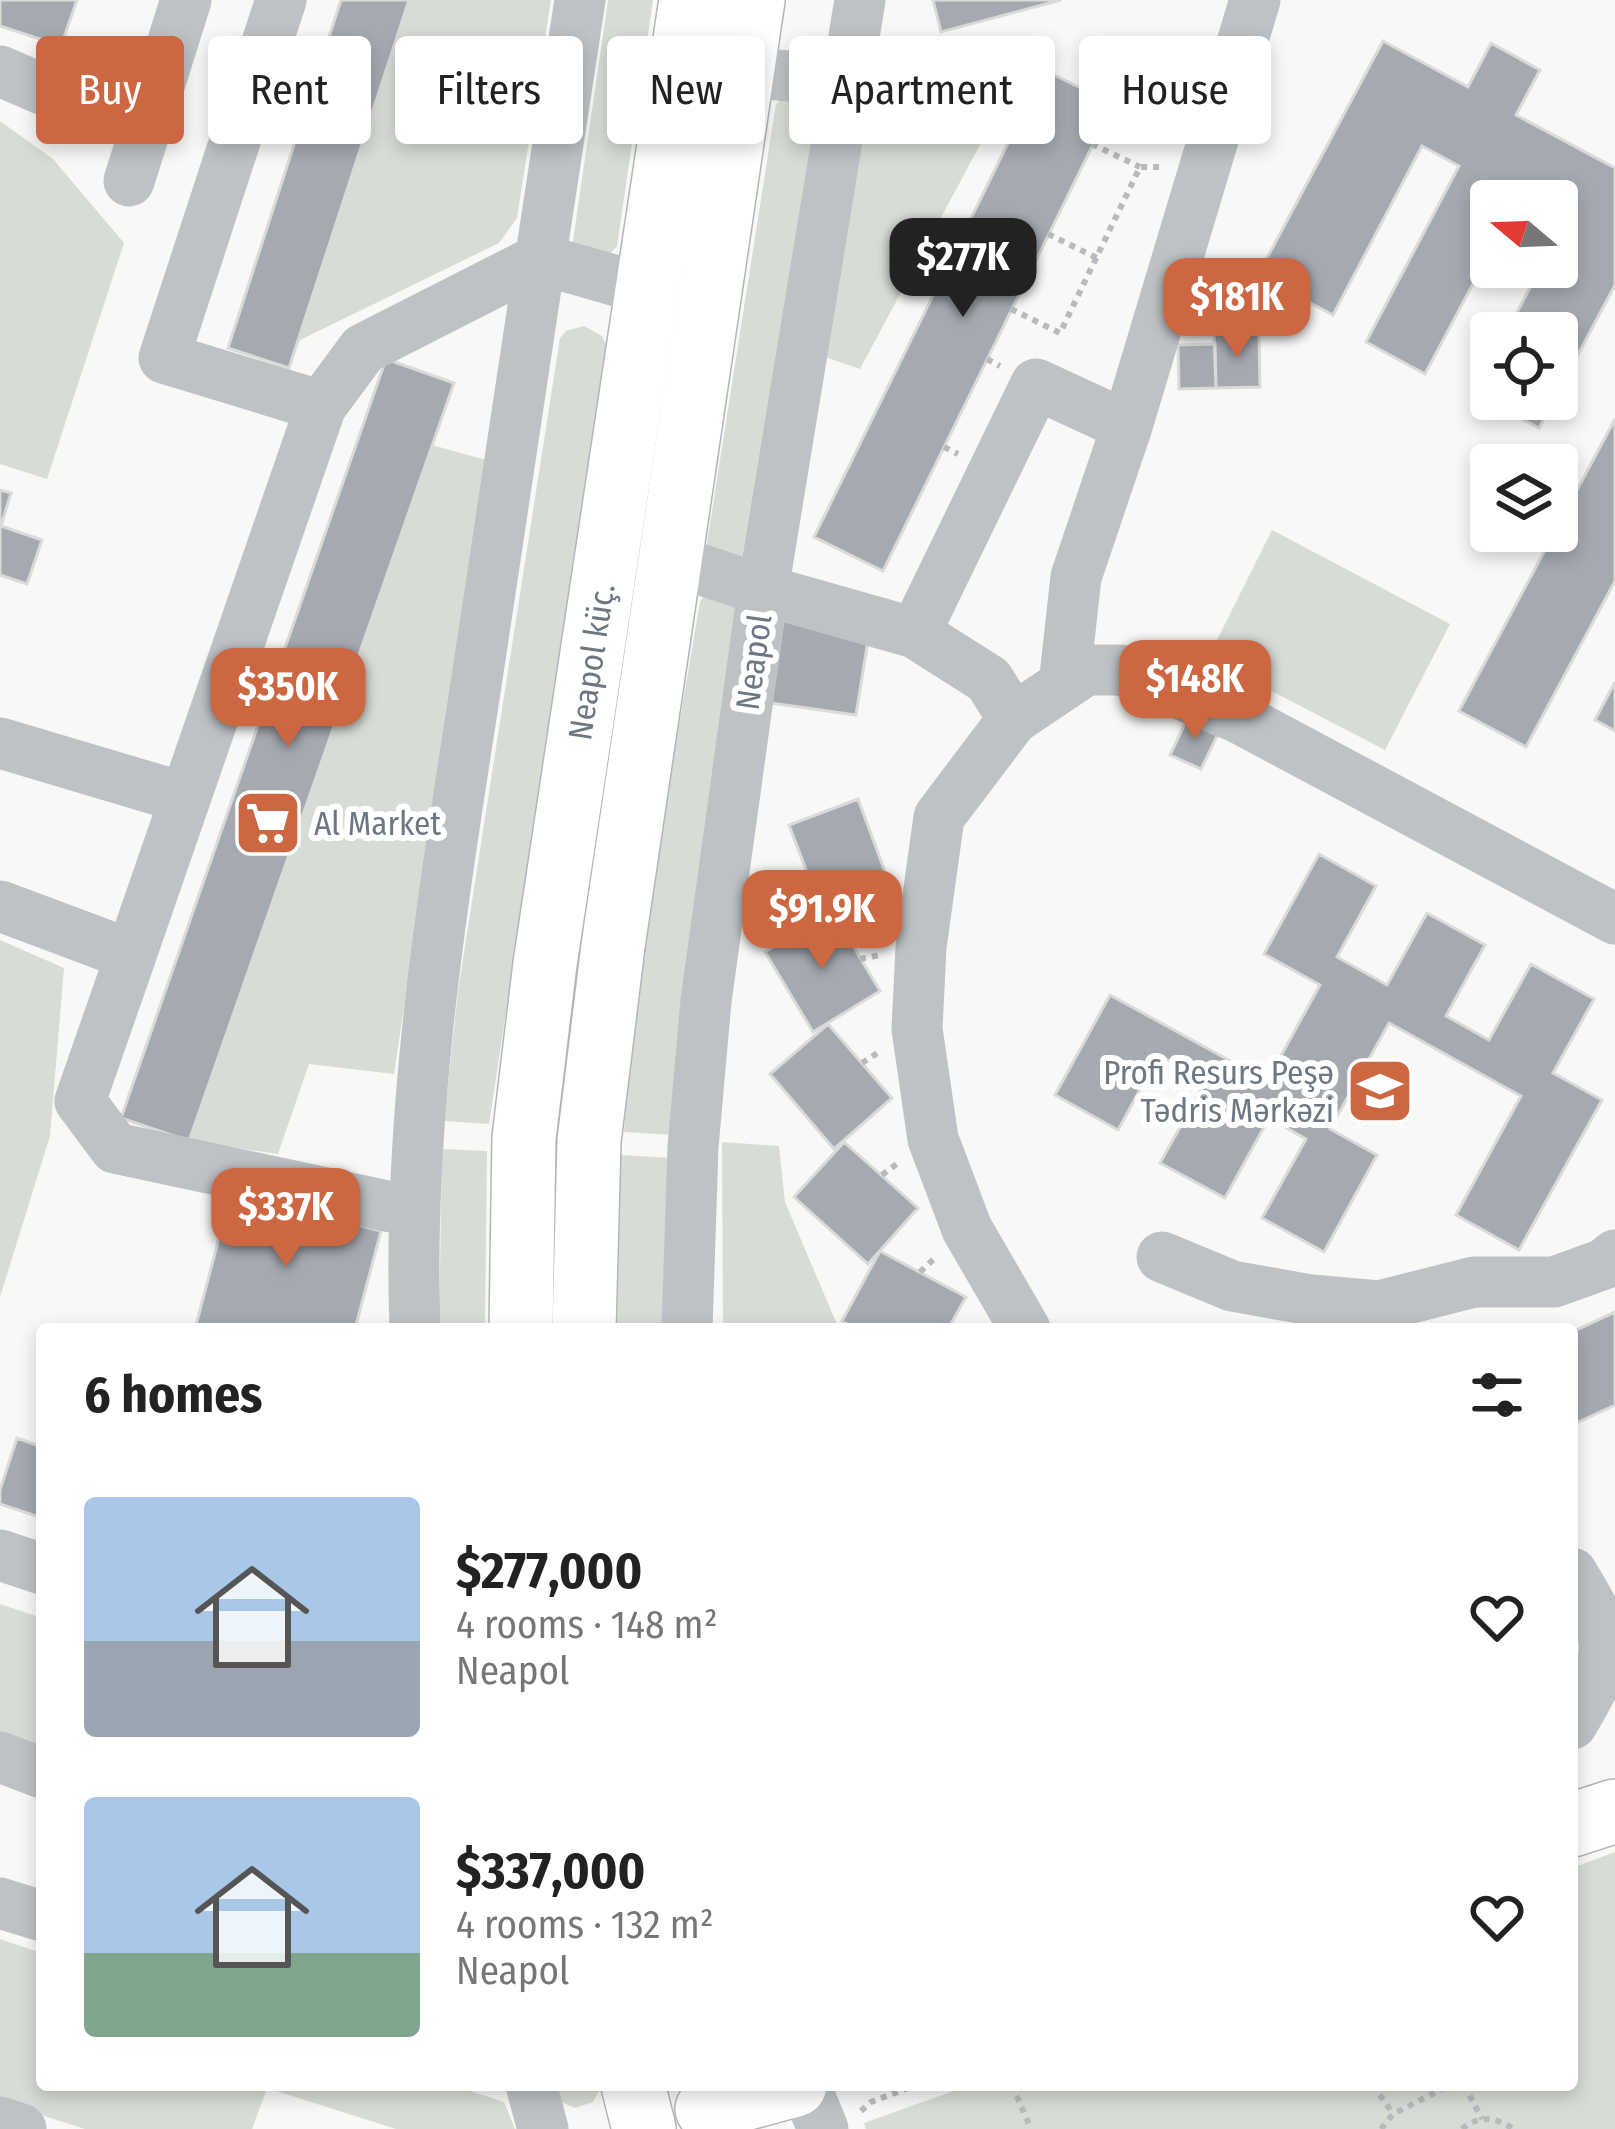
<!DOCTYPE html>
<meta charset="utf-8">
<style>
:root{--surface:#fff;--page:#f6f6f6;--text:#222;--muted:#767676;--accent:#cc6742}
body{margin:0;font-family:"Fira Sans Condensed",sans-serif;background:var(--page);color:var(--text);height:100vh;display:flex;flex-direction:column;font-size:45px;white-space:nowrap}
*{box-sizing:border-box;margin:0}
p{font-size:39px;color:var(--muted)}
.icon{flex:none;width:66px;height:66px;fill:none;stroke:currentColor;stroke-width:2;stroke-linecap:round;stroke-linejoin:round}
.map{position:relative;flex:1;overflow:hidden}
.sheet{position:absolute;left:36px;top:1323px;width:1542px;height:768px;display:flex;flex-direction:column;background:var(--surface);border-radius:12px;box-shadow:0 6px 18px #0003}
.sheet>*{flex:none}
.banner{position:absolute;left:36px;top:36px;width:1545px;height:108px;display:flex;gap:24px}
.needle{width:78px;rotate:289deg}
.controls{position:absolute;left:1470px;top:180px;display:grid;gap:24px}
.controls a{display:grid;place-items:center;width:108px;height:108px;border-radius:12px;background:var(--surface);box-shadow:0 6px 18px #0003;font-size:60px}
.price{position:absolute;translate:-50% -102px;padding:0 27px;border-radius:24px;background:var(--accent);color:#fff;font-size:39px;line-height:78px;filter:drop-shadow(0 3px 6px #0008)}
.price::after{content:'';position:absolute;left:50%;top:72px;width:36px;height:27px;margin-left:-18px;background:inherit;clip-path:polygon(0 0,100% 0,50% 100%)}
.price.current{background:#222;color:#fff}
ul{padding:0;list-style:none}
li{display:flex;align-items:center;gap:36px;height:300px;padding:0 48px}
li span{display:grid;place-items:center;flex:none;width:336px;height:240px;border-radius:12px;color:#555}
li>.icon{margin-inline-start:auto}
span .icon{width:144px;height:144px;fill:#fffc;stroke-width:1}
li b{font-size:51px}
h2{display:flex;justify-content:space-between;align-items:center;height:144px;padding:0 48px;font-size:51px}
.chip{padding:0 42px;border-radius:12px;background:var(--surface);box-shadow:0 6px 18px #0003;font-size:42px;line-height:108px}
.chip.current{background:var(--accent);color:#fff}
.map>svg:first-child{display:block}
.green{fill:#d8dcd6}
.building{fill:#a4aab0;stroke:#dadad8;stroke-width:3}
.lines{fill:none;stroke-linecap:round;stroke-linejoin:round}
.major-casing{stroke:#b2b6b9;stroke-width:66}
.path{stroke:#b8bbbe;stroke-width:6;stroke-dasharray:6 6;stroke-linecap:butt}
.minor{stroke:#bec2c5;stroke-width:51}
.major{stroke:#fff;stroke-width:63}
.labels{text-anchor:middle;stroke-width:12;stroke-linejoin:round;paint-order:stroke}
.street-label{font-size:33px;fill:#6b7883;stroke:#fff}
.poi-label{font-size:33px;fill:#6b7883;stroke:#fff;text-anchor:start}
</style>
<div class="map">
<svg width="1615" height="2129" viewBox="0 0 1615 2129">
<rect width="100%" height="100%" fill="#f8f8f6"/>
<path class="green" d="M409,0H551L517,218L499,243L298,341Z
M608,0H653L617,246L611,253L578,249L573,241Z
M868,66L1020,70L860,369L819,355Z
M783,97L821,102L748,559L706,549L776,104Z
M0,121L53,159L124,243L47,479L0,464Z
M584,326L602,336L607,346L489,1124L444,1121L458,991L560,338L566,331Z
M432,445L486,460L394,1074L309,1064L278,1154L189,1141Z
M1272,530L1450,624L1385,750L1208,658Z
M704,595L742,599L674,1135L624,1132L636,978L700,602Z
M0,940L64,968L50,1136L0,1297Z
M722,1142L779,1146L785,1202L839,1329H723Z
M442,1149L487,1151L485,1329H439Z
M621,1155L672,1158L666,1329H617Z
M0,1604L42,1618V1748L0,1734Z
M1615,1852V2129H866L864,2123L970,2085H1572V1868Z
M0,1939L42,1953V2085H452L504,2102L515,2129H396L267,2088L252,2129H85L0,2102Z
M552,2085H602L593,2102L575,2108L559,2101Z"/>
<path class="building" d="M0,0H77L61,46L0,26Z
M341,0H409L289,368L228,348Z
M933,0H1061L941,32Z
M1383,41L1468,87L1491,43L1540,70L1516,115L1615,168V285L1557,394V333H1506L1541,267H1557V237L1563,225L1557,222V201H1491V250L1425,374L1366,342L1459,166L1422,146L1333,315L1258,275Z
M1044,70L1113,104L883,571L814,537Z
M1259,332L1260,387L1216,388L1214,333Z
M1215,344L1216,388L1179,389L1178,345Z
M386,359L454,383L189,1141L121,1118Z
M1491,361V399H1554L1539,428L1474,394Z
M1615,419V581L1526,747L1459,711Z
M0,490L11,493L1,526L42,540L27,584L0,575Z
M783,621L869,634L856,715L771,703Z
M1615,682V731L1595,720Z
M1189,715L1220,730L1201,769L1170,755Z
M858,799L891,888L823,914L789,825Z
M1319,854L1376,886L1337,957L1387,985L1427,913L1485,945L1446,1016L1489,1040L1531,964L1594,999L1553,1073L1602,1100L1519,1250L1456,1215L1521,1096L1389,1023L1330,1129L1377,1155L1324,1252L1262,1218L1306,1139L1269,1118L1225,1198L1160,1163L1206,1081L1159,1055L1118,1130L1055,1095L1110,995L1267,1081L1320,985L1264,954Z
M832,911L880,991L813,1032L765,952Z
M828,1024L892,1098L834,1149L770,1074Z
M844,1142L918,1208L868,1264L794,1197Z
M231,1192L381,1231L355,1329H195Z
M880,1251L966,1297L948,1329H856L842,1321Z
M1615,1312V1405L1572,1425V1332Z
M17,1438L42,1447V1518L0,1504V1490Z"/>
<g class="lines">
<g class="major-casing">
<g id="major">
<path id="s1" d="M521,1329L524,1138L545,964L691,0"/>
<path d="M584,1329L589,1141L613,946L753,0"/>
<path d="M1572,1825L1615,1811"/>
<path d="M633,2085L644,2129"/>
<path d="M707,2109L795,2085"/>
</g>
</g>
<path class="path" d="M1092,144L1140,167
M1048,234L1097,258
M1011,309L1060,333L1140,167H1159
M987,359L1000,366
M944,447L958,454
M860,959L880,955
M862,1063L879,1052
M882,1175L898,1163
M920,1272L935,1258
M1012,2085L1031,2129
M1373,2085L1393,2114
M1464,2085L1482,2119
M861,2111L871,2102L916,2085
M1381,2129L1393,2114L1450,2085
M1462,2129C1478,2115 1497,2117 1513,2129"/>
<path class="minor" d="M0,71L51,93
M743,72L846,81
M129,181L186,0
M321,406L363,349L540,259L648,290
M669,559L763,590L915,633L1036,384L1127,426L1255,0
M915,633L989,680L1013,719L939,817L921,947L917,1029L933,1139L967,1229L1025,1329
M1064,685L1076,577L1127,426
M1013,719L1086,670H1121L1239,718L1615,919
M0,743L185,798
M0,906L131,955L80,1101L115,1148L415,1212
M131,955L321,406L164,358L281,0
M1162,1257L1232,1286L1311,1300L1379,1306L1474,1282H1554L1604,1264L1615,1255
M415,1329C407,1113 443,898 476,685C510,457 545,228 580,0
M687,1329L693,1147L706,1001L763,590L860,0
M0,1555L42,1569
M1572,1573C1615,1643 1615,1651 1572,1724
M0,1757L42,1773
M0,1903L42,1916
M531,2085L543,2129
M805,2085L823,2129
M0,2122L21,2129"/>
<use href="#major" class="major"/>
</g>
<defs>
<g id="supermarket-square" transform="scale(3.45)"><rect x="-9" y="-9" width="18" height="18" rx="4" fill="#cc6742" stroke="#fff"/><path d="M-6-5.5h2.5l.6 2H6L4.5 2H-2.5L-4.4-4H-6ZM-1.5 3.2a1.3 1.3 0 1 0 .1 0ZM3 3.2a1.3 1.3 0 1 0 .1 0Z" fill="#fff"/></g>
<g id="school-square" transform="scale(3.45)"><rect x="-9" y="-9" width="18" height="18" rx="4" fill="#cc6742" stroke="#fff"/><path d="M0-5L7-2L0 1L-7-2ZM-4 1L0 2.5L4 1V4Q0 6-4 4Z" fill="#fff"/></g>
</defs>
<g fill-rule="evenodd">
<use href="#supermarket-square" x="268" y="823"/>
<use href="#school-square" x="1380" y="1091"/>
</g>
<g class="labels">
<g class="street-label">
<text transform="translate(753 662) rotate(-82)" y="12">Neapol</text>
<text dy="12" stroke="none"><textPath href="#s1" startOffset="672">Neapol küç.</textPath></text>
</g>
<g class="poi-label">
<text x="314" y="835">Al Market</text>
<text x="1334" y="1084" text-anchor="end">Profi Resurs Peşə<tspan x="1334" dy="38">Tədris Mərkəzi</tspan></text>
</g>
</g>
</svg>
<div class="controls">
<a><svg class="needle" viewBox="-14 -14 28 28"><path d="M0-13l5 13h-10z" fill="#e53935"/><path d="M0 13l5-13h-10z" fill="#767676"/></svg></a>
<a><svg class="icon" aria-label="locate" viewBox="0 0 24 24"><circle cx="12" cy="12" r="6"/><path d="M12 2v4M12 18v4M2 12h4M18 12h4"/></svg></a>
<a><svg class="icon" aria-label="layers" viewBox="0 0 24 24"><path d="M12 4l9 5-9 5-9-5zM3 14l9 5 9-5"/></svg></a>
</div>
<b class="price current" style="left:963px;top:320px">$277K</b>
<b class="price" style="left:1237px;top:360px">$181K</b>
<b class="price" style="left:1195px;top:742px">$148K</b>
<b class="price" style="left:288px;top:750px">$350K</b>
<b class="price" style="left:822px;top:972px">$91.9K</b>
<b class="price" style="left:286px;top:1270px">$337K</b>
<div class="banner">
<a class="chip current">Buy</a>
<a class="chip">Rent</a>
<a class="chip">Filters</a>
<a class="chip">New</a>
<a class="chip">Apartment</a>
<a class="chip">House</a>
</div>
<section class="sheet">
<h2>6 homes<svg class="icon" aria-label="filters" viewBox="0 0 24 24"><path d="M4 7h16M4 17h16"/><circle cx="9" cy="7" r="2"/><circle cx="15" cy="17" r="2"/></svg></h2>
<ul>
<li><span style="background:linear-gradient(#a9c7e8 60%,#9aa5b1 0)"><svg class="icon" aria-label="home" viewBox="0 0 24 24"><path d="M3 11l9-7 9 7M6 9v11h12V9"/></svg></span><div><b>$277,000</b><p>4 rooms · 148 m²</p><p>Neapol</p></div><svg class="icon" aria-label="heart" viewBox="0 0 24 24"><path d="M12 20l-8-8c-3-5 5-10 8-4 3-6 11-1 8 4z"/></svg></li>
<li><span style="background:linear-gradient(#a9c7e8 65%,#7fa58c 0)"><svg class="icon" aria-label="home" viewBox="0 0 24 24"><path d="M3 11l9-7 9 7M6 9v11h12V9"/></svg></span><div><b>$337,000</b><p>4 rooms · 132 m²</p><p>Neapol</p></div><svg class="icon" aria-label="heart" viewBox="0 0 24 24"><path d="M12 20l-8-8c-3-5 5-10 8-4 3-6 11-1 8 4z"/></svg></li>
</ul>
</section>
</div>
